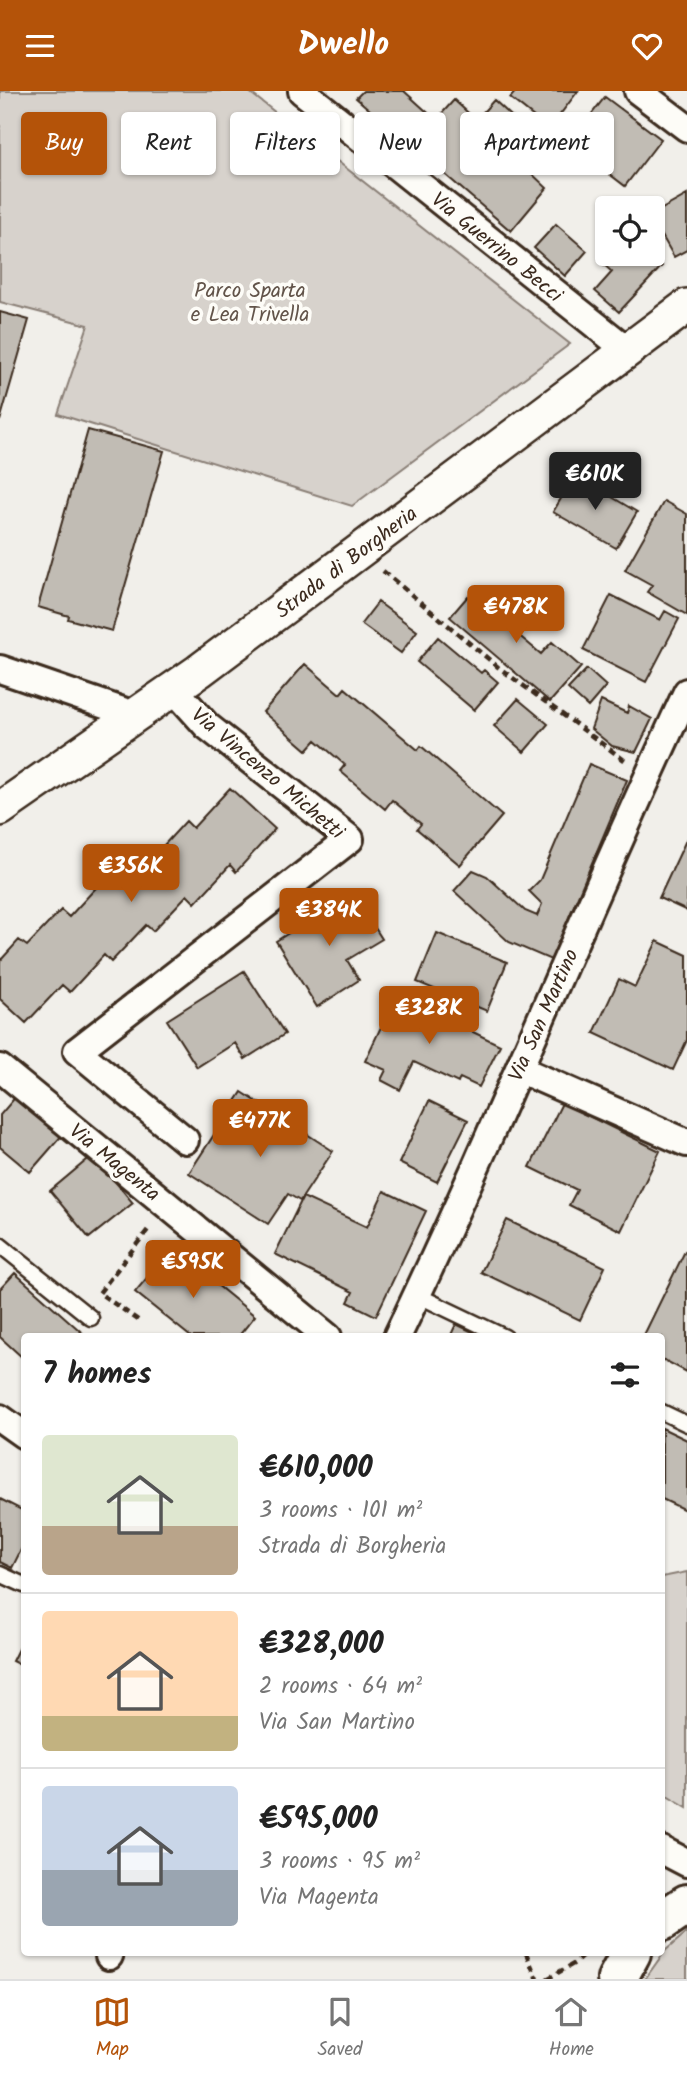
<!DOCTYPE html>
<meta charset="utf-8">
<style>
:root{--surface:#fff;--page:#f6f6f6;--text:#222;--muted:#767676;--line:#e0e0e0;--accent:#b45309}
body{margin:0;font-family:Kalam,sans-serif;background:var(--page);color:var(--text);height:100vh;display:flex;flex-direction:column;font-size:26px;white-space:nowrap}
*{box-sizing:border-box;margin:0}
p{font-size:23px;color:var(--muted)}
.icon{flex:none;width:38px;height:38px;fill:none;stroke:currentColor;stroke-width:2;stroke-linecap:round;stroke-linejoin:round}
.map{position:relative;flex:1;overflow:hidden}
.sheet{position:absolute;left:21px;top:1242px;width:644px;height:623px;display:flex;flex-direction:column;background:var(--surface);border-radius:7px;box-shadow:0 2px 5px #0004}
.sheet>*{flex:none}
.hud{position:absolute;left:21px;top:21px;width:646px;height:63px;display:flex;gap:14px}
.fabs{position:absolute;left:595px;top:105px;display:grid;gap:14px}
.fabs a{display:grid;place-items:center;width:70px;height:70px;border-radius:7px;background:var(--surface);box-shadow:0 2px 5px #0004;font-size:35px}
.price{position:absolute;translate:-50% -60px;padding:0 16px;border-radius:7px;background:var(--accent);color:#fff;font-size:23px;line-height:46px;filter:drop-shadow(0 2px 4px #0008)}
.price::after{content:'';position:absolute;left:50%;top:42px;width:21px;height:16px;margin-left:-10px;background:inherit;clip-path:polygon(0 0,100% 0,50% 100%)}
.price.selected{background:#222;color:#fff}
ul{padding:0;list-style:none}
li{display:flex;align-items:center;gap:21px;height:175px;padding:0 21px}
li+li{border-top:2px solid var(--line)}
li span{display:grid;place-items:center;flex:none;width:196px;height:140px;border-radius:7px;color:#555}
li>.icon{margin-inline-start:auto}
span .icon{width:84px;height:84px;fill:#fffc;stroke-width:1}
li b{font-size:30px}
h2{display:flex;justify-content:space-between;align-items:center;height:84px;padding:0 21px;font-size:30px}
.chip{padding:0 24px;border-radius:7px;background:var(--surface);box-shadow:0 2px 5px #0004;font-size:24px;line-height:63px}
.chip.selected{background:var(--accent);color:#fff}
header{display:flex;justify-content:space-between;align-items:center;height:91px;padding:0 21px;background:var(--accent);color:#fff;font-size:32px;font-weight:600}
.tab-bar{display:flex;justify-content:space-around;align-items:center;height:98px;border-top:2px solid var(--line);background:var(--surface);font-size:19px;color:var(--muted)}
.tab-bar a{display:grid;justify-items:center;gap:4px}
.tab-bar .selected{color:var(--accent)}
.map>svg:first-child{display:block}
.green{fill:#d7d2cc;stroke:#897e75;stroke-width:2}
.building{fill:#c1bcb4;stroke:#3b2a1e;stroke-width:2}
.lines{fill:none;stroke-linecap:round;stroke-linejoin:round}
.service-casing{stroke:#3b2a1e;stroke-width:19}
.minor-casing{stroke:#3b2a1e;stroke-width:32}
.tertiary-casing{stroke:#3b2a1e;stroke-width:38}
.primary-casing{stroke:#3b2a1e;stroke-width:44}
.path{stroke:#3b2a1e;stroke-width:4.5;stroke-dasharray:7 5;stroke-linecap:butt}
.service{stroke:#fdfcf7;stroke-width:14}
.minor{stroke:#fdfcf7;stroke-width:26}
.tertiary{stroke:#fdfcf7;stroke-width:33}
.primary{stroke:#fdfcf7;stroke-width:38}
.labels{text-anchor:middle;stroke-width:7;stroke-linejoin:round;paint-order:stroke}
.street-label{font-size:21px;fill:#3b2a1e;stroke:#fdfcf7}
.park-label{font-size:21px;fill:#62544a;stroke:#fdfcf7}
</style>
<header><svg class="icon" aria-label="menu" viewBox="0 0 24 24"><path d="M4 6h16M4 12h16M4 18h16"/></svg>Dwello<svg class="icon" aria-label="heart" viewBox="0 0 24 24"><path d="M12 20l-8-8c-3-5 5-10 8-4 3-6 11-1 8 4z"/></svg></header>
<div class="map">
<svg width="687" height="1888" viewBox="0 0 687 1888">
<rect width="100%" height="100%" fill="#f1efea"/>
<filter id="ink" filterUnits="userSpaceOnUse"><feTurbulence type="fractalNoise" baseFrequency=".0143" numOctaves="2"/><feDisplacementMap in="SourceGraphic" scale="14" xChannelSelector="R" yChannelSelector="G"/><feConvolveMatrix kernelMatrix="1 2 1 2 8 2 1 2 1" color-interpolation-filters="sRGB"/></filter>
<g filter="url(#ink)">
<path class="green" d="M0,0H248L570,253L352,415L58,323L88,234L0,211Z
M687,1481V1717L662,1702V1486Z
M687,1841V1888H645L665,1860Z"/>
<path class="building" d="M363,0H404L436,29L454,9L476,29L494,9L547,58L528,79L547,97L511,140L356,7Z
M516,0H578L549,38L510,7Z
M605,6L661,48L625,95L569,52Z
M687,104V159L674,166L653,129V123Z
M556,133L587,160L565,185L534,157Z
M610,163H649L662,175L619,221L595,200L612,181L602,172Z
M0,221L29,229L0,330Z
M88,339L164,360L112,540L68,528L69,525L38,516Z
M575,384L637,421L616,457L553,421Z
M664,410L687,423V524L647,501L652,494L625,479Z
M495,500L522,523L510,537L541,563L552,551L581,576L550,611L450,526L468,505L481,516Z
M611,504L660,529L665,520L679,528L646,591L583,559Z
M378,511L417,540L401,562L361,533Z
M438,546L481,582L484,579L498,591L474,619L417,571Z
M305,573L340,603L345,597L418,659L421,655L502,725L460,774L417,738L421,733L392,709L385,718L340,680L345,674L316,649L307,659L263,621Z
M587,578L606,595L588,616L568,598Z
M518,608L548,633L524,661L494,635Z
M601,610L627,622L629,615L652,628L636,661L612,655L591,638Z
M589,673L627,689L551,869L509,851L454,800L473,779L487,785L525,820L537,825L542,813L529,800L540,789Z
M230,697L275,738L236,781L230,774L195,812L187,804L153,840L146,834L111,871L104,864L70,901L62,894L26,932L0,908V870L19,849L27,855L61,819L69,826L105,787L112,794L145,759L153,766L186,730L193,737Z
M687,747V820L659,807Z
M353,802L382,848L347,869L359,889L317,916L276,850Z
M437,842L507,871L487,920L417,891Z
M657,850L687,864V949L673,979L594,942L619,888L635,896Z
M244,880L285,943L245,968L235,952L197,976L167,929Z
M396,904L500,954L479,996L460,987L458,992L414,971L400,999L381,989L386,979L365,970Z
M242,1001L333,1060L300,1110L288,1103L268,1133L189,1082Z
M18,1003L64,1042L30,1081L0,1056V1024Z
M429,1010L468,1029L437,1091L399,1072Z
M562,1012L660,1060L621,1140L569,1114L577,1099L530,1076Z
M93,1064L133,1112L89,1147L50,1100Z
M384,1100L426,1120L376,1225L348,1211L353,1201L275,1163L303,1106L367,1136Z
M507,1129L605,1176L580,1229L481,1181Z
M172,1157L255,1225L238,1246H191L135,1201Z
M685,1160L687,1161V1281L662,1268V1246H643Z
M15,1182L87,1246H24V1268L0,1246V1198Z
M456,1233L483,1246H450Z
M662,1337L687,1349V1420L662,1408Z
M0,1408L24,1420V1453L12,1477L0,1471Z
M24,1546V1576L12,1570Z"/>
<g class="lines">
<g class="service-casing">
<path id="service" d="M0,1154L91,1227
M417,1204L505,1246
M662,1321L687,1333
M0,1483L24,1494"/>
</g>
<g class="minor-casing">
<path id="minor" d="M302,0L627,259
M638,0L687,37
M0,578L137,625
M173,597L207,635L350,748L77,960L185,1049
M0,977L328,1246
M519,978L687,1052
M397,1246C499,1033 587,814 687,601
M0,1327L24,1344
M662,1759L687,1772
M109,1865L110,1862"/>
</g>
<g class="tertiary-casing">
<path id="tertiary" d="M0,718L199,580L687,215"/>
</g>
<g class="primary-casing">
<path id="primary" d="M662,1830L687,1813
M617,1888L631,1862"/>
</g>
<path class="path" d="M383,480L498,576L627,671
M138,1229L99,1202L150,1136
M526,1862L537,1888
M547,1888L575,1872L586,1862"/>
<use href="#service" class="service"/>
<use href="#minor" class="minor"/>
<use href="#tertiary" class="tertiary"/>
<use href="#primary" class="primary"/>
</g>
</g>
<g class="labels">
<g class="street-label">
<text transform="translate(497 156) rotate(39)" y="7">Via Guerrino Becci</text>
<text transform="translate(346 471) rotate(-37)" y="7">Strada di Borgheria</text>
<text transform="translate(268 682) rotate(40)" y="7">Via Vincenzo Michetti</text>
<text transform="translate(543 924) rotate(-66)" y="7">Via San Martino</text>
<text transform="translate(115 1071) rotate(39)" y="7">Via Magenta</text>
</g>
<g class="park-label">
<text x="250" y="206">Parco Sparta<tspan x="250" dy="24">e Lea Trivella</tspan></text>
</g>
</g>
</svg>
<div class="fabs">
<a><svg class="icon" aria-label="locate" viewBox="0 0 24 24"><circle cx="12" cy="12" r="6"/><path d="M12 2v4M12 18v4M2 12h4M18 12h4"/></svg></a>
</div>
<b class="price selected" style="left:595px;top:421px">€610K</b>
<b class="price" style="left:516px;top:554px">€478K</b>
<b class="price" style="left:131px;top:813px">€356K</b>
<b class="price" style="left:329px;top:857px">€384K</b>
<b class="price" style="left:429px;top:955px">€328K</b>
<b class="price" style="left:260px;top:1068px">€477K</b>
<b class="price" style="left:193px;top:1209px">€595K</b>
<div class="hud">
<a class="chip selected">Buy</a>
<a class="chip">Rent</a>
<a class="chip">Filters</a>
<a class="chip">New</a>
<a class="chip">Apartment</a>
</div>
<section class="sheet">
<h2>7 homes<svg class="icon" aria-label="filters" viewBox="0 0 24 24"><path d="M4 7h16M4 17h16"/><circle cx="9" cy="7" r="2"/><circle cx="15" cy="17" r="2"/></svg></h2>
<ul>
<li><span style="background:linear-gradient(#dfe7d0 65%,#b9a48a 0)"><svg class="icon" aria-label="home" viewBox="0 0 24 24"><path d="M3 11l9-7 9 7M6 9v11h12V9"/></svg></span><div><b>€610,000</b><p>3 rooms · 101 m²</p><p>Strada di Borgheria</p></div></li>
<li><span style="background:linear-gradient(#ffd9b3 75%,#c2b280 0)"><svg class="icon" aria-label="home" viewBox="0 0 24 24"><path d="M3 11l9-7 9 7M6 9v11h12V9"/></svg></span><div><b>€328,000</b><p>2 rooms · 64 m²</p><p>Via San Martino</p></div></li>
<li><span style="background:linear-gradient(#c9d6e8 60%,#9aa5b1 0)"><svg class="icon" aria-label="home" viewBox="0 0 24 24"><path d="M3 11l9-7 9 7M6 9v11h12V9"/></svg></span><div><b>€595,000</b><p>3 rooms · 95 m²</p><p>Via Magenta</p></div></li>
</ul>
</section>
</div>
<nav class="tab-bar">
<a class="selected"><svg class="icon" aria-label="map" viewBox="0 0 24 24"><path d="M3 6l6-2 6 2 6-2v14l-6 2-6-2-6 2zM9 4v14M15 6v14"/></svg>Map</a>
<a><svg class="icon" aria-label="saved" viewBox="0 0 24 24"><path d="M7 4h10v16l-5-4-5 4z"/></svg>Saved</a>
<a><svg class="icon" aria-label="home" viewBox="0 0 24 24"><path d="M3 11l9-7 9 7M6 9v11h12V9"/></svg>Home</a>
</nav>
